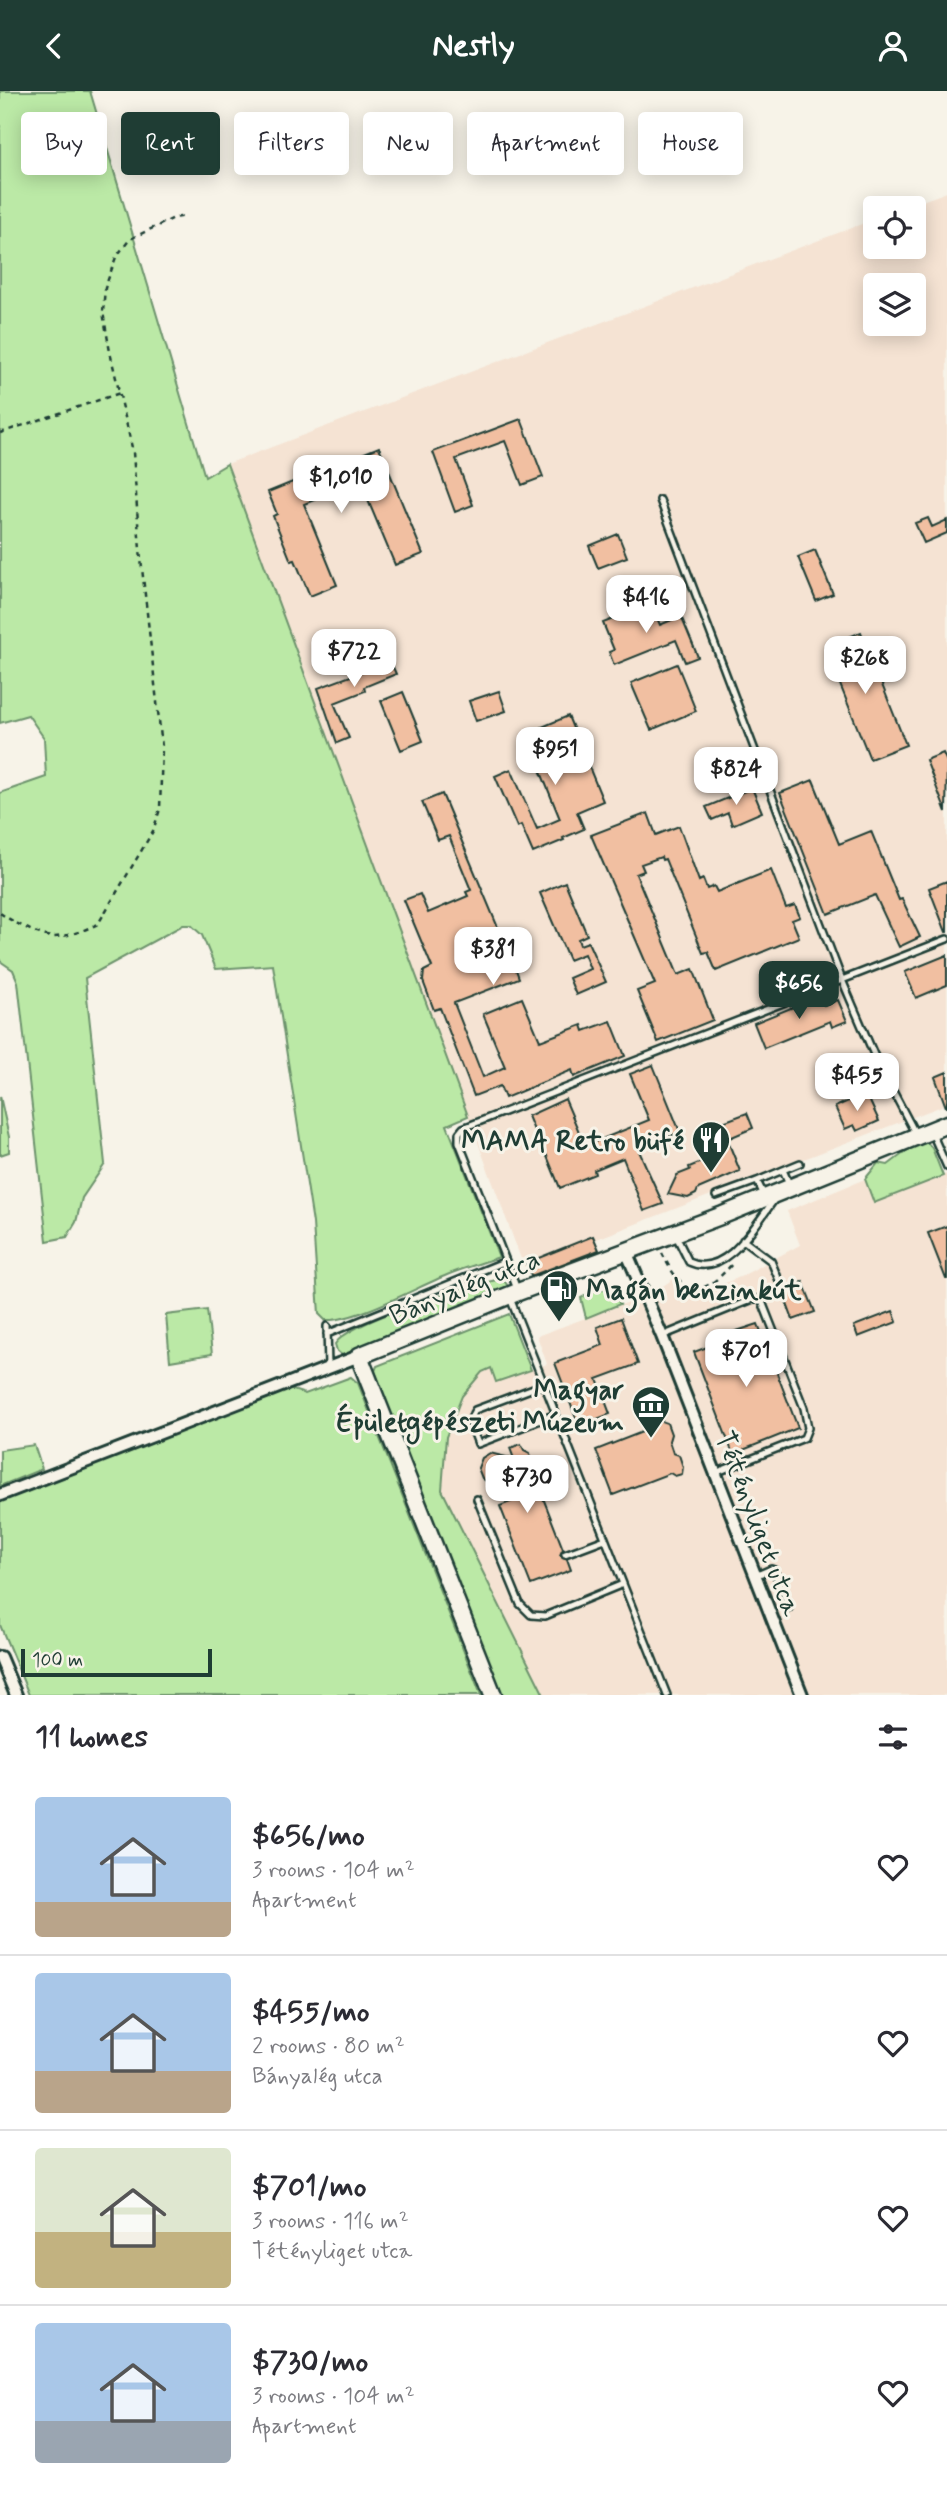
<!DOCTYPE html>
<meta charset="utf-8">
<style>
:root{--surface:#fff;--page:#f2f2f3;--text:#2b2b33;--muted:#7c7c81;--line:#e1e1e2;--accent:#1f3d34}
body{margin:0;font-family:Mynerve,sans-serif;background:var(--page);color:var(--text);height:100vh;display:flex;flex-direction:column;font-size:26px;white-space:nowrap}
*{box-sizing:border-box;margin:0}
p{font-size:23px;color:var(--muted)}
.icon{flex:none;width:38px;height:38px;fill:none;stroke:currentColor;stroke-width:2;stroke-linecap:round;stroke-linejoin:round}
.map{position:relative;height:1604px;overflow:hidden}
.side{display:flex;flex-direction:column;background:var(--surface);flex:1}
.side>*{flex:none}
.banner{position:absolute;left:21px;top:21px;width:906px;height:63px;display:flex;gap:14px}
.buttons{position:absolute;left:863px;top:105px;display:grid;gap:14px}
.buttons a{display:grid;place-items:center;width:63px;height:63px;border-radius:7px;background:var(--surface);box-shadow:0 4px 18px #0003;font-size:35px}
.scale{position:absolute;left:21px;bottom:18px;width:191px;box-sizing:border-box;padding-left:7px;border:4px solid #1f3d34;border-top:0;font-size:19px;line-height:24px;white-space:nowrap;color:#1f3d34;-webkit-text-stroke:5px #f7f3e8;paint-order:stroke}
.price{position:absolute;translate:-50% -60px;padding:0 16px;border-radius:14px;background:#fff;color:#222;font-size:23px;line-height:46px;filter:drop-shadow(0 2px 4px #0008)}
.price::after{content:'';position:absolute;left:50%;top:42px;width:21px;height:16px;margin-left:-10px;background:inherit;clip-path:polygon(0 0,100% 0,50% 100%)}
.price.current{background:var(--accent);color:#fff}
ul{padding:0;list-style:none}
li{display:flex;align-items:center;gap:21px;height:175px;padding:0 35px}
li+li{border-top:2px solid var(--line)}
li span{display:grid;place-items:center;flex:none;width:196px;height:140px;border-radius:7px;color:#555}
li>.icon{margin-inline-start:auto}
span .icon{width:84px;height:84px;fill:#fffc;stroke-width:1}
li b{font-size:30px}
h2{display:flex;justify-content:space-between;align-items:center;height:84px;padding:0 35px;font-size:30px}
.pill{padding:0 24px;border-radius:7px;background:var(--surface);box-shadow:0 4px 18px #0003;font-size:24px;line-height:63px}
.pill.current{background:var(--accent);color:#fff}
header{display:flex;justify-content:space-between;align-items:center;height:91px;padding:0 35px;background:var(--accent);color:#fff;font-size:32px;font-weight:800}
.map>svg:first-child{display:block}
.built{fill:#f5e3d3;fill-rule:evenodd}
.green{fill:#bbe9a6;stroke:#6d936d;stroke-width:2}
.building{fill:#f1bfa1;stroke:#1f3d34;stroke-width:2}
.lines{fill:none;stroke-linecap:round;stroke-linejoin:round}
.lane-casing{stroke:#1f3d34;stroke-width:10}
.street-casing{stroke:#1f3d34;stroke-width:16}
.secondary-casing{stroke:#1f3d34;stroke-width:21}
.path{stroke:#1f3d34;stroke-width:2.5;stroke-dasharray:5 5;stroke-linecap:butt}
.lane{stroke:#f7f3e8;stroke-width:5}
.street{stroke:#f7f3e8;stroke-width:10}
.secondary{stroke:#f7f3e8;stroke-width:16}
.labels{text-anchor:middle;stroke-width:6;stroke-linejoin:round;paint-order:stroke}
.poi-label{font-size:28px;font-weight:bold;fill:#1f3d34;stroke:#f7f3e8;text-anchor:end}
.street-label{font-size:28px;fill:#1f3d34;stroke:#f7f3e8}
</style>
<header><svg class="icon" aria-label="back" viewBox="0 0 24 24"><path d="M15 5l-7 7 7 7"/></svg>Nestly<svg class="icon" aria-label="person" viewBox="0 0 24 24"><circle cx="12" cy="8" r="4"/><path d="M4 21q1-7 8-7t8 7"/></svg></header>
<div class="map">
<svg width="947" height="1604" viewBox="0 0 947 1604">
<rect width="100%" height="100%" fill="#f7f3e8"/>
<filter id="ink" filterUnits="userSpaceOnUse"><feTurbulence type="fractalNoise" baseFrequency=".0143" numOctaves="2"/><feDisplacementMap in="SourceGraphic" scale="14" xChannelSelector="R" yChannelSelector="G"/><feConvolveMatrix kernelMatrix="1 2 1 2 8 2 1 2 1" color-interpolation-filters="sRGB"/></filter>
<g filter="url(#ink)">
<path class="built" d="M947,101V1013L524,1176L227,373L875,128V156H914V117H903ZM875,194H914V233H875Z
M947,1083V1604H544L442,1399L446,1346L462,1305L482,1281L491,1277L496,1291L547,1273L537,1245L653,1202L673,1188L682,1198L700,1202L740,1186L800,1154L787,1120L865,1088L874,1112Z"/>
<path class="green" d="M0,0H90L205,386L227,373L468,1025L447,1034L499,1166C482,1172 464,1177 447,1184C417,1196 355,1231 325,1229L319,1223L313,1132L273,874L216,878L202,844L191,834H183L85,887L105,1073L82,1107L76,1131L67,1146L47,1150L18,891L13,879L0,870V702L46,686L44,647L28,624L0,632Z
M0,1005L9,1046V1061L0,1064Z
M925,1049L932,1057L943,1085L874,1112L865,1088L878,1072L888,1074L913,1055Z
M496,1189L504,1190L508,1195L505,1206L343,1265L337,1260L335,1253C349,1230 466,1196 496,1189Z
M596,1199H611L620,1213L586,1227L581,1207Z
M207,1219L212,1263L170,1270L166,1224Z
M509,1223L531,1279L496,1291L491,1277L482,1281L462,1305L446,1346L442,1399L544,1604H500L410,1375L375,1280L377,1275Z
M351,1286L358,1292L481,1604H29L0,1534V1410L290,1298L305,1303Z
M34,1354L42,1378L0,1395V1359Z"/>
<path class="building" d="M521,328L543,386L522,394L505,350L456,368L473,414L455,421L433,361Z
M379,356L423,463L395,474L360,390L304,413L337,494L310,505L295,469L291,470L273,425L277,423L268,401Z
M928,427L932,436L947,429V442L924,452L915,432Z
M618,443L627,466L598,477L589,455Z
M815,459L833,503L816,510L798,466Z
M651,513L660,534L681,525L698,566L685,571L676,549L614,574L609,561L614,559L603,532Z
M861,541L906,654L870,668L825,556Z
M383,554L396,583L364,596L365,600L334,612L349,647L337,652L318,597L375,576L368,560Z
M677,573L696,620L651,639L631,592Z
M499,600L506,620L476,630L469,610Z
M403,601L423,650L401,659L381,610Z
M568,625L603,710L577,721L584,738L563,747L564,749L533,762L521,734L517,736L495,685L511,678L537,738L560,728L532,659L549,652L542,636Z
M943,662L947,671L946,721L926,669Z
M813,689L839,753L871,740L899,809L902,808L920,846L899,856L875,804L828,823L780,702Z
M752,697L762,721L732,734L728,722L712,729L706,716Z
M442,703L499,839L495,840L502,859L508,857L519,887L454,912L483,986L505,976L483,923L522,907L540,950L582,934L584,940L611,930L625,965L574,986L572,979L505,1007L500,995L474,1005L440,917L434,919L423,890L424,880L432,876L404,809L420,803L428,822L468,805L466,801L471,799L449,745L438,749L422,711Z
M648,722L656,744L679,735L699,790L703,788L707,798L714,795L717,801L771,779L786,817L795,814L800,826L792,829L799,846L716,880L708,861L703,862L665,768L662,769L661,766L641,773L644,780L636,783L678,884L693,878L713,929L658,951L637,900L655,893L591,744Z
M947,790V841H946L929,797Z
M565,791L587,844L578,848L580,854L588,851L606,891L576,904L569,887L590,878L584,863L569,869L540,802Z
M947,864V894L916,907L905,881Z
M820,905L824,914L838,909L847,930L832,936L830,930L764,957L754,932Z
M653,974L680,1041L640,1057L641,1060H639L663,1113L644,1120L623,1067L594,1079L595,1083L560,1097L542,1053L540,1054L528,1025L565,1008L585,1055L649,1029L630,983Z
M947,981V1016H946L935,986Z
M866,1002L879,1030L857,1040L854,1034L845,1038L835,1016Z
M747,1022L753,1037L727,1048L740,1080L698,1098L696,1103L688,1107L668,1103L677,1084L690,1079L689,1076L723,1062L712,1035Z
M947,1135V1188H946L928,1142Z
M593,1145L599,1159L531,1185L526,1172Z
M803,1191L815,1221L793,1229L782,1199Z
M893,1220L897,1231L858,1246L854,1235Z
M621,1227L638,1273L597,1288L610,1323L579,1335L555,1272L603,1254L597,1236Z
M758,1233L798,1337L733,1363L694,1261L718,1252L721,1245Z
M661,1330L667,1332L671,1343L669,1350L673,1362L679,1364L683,1376L682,1383L675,1385L670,1382L613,1404L596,1359L650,1338L652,1333Z
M521,1353L524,1359L530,1362L531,1368L529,1371L563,1458L560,1464L567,1468L571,1479L531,1494L500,1415L518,1408L509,1387L498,1393H490L482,1387L478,1377L482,1367L490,1362L514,1368L510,1357Z"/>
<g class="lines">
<g class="lane-casing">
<path id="lane" d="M660,409L842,889L875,966L915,1042
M932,1042L947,1076
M783,1079L800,1072
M764,1104L757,1090L783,1079L790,1095
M716,1105L757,1090
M676,1145L689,1171C725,1188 756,1133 774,1109
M743,1149L771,1170L781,1194
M517,1198L459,1051V1042L463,1037L947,848
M510,1207L667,1604
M327,1235L328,1277
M327,1243L506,1170
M662,1245L753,1208H761L804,1317L808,1337L804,1347L715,1382
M544,1293L475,1319C467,1331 474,1341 478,1353L556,1323
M477,1408L520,1513L531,1524L545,1525L623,1493
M565,1463L605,1448
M755,1485L771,1478L774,1479L789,1517"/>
</g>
<g class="street-casing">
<path id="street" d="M626,1160L662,1245L802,1604
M0,1404L359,1265
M0,1566L16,1604"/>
</g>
<g class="secondary-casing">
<path id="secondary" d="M493,1604L359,1265L518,1201L723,1124L947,1033"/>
</g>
<path class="path" d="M0,342L120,302
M0,822C11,830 42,847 55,846C70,845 85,839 98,833L153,740L160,718L162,656L140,459L133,361L110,261L103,221L105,197L116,166L130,148L174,127L186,125
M662,1162C683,1206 701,1209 733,1172"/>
<use href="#lane" class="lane"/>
<use href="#street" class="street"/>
<use href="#secondary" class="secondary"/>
</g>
</g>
<defs>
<g id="restaurant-pin" transform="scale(2.0125)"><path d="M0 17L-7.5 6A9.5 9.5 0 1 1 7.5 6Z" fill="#1f3d34" stroke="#f7f3e8"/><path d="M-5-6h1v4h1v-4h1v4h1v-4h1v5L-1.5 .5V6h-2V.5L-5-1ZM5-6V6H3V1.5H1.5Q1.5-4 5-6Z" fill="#fff"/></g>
<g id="fuel-pin" transform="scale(2.0125)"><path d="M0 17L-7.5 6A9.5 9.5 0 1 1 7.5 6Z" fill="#1f3d34" stroke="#f7f3e8"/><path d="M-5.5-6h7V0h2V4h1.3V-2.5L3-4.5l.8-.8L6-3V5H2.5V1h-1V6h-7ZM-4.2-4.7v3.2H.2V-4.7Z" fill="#fff"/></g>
<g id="museum-pin" transform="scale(2.0125)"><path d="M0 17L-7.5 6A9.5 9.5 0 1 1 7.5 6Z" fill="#1f3d34" stroke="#f7f3e8"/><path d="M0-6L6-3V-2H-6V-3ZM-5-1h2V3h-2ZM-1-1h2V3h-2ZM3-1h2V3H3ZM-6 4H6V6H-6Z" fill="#fff"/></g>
</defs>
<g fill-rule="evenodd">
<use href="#restaurant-pin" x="711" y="1049"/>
<use href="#fuel-pin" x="559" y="1198"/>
<use href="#museum-pin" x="651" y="1314"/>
</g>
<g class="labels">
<g class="poi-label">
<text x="684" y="1059">MAMA Retro büfé</text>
<text x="586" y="1208" text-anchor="start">Magán benzinkút</text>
<text x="624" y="1308">Magyar<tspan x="624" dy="32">Épületgépészeti Múzeum</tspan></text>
</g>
<g class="street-label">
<text transform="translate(464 1195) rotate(-22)" y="10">Bányalég utca</text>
<text transform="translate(759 1432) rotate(69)" y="10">Tétényliget utca</text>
</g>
</g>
</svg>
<div class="buttons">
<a><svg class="icon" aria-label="locate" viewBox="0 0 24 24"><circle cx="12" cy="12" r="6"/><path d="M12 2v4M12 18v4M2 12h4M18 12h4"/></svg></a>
<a><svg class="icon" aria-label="layers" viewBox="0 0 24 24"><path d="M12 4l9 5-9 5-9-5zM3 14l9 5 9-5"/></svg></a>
</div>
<div class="scale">100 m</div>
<b class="price" style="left:341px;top:424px">$1,010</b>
<b class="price" style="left:646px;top:544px">$416</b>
<b class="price" style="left:354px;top:598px">$722</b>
<b class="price" style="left:865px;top:605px">$268</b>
<b class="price" style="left:555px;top:696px">$951</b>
<b class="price" style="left:736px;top:716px">$824</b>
<b class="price" style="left:493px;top:896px">$381</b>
<b class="price current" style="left:799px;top:930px">$656</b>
<b class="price" style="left:857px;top:1022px">$455</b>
<b class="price" style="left:746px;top:1298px">$701</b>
<b class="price" style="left:527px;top:1424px">$730</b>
<div class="banner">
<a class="pill">Buy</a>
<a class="pill current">Rent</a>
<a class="pill">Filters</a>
<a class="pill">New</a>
<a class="pill">Apartment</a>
<a class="pill">House</a>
</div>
</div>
<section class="side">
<h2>11 homes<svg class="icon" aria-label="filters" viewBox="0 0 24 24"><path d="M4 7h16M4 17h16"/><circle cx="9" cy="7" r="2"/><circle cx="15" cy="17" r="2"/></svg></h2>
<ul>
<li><span style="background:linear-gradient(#a9c7e8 75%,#b9a48a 0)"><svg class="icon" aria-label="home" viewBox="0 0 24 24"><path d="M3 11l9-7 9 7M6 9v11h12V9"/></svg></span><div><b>$656/mo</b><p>3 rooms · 104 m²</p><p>Apartment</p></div><svg class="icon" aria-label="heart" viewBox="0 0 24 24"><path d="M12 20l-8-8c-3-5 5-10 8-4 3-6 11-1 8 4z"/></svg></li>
<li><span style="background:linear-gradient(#a9c7e8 70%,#b9a48a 0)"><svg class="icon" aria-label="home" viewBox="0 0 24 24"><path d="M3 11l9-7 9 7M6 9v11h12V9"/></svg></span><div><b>$455/mo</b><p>2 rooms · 80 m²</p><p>Bányalég utca</p></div><svg class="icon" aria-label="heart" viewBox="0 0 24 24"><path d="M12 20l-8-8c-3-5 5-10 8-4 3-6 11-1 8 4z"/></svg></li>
<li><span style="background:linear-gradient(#dfe7d0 60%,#c2b280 0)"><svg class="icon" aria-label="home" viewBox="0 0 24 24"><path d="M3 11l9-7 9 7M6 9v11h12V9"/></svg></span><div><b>$701/mo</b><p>3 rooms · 116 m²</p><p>Tétényliget utca</p></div><svg class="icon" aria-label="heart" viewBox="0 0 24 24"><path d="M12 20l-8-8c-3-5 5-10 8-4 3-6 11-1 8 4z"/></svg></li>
<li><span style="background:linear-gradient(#a9c7e8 70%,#9aa5b1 0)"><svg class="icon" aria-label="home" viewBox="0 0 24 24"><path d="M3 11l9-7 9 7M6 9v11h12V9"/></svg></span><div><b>$730/mo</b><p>3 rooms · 104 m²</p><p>Apartment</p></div><svg class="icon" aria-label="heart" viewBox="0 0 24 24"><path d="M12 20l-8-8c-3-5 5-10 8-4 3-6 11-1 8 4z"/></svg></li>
</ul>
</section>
